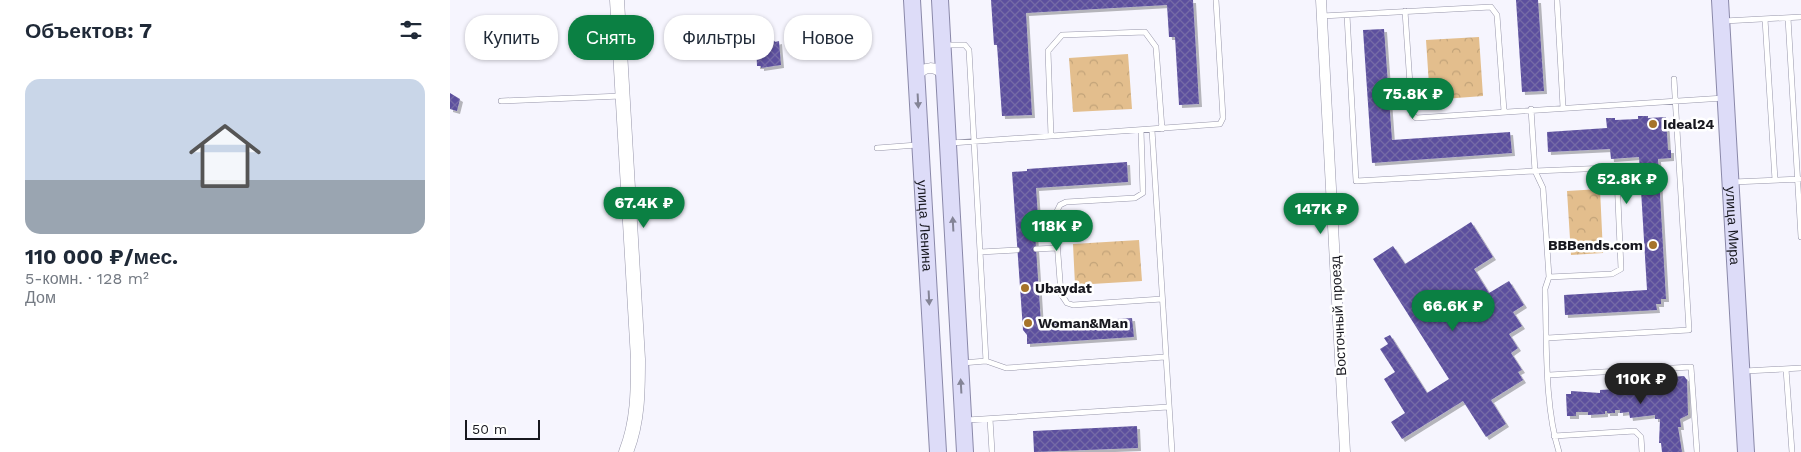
<!DOCTYPE html>
<html lang="ru">
<meta charset="utf-8">
<style>
:root{--surface:#fff;--page:#f2f2f3;--text:#1f2937;--muted:#747a83;--accent:#0b8043}
body{margin:0;font-family:"Work Sans",sans-serif;background:var(--page);color:var(--text);height:100vh;display:flex;flex-direction:column;font-size:19px;white-space:nowrap}
*{box-sizing:border-box;margin:0}
p{font-size:16px;color:var(--muted)}
.icon{flex:none;width:28px;height:28px;fill:none;stroke:currentColor;stroke-width:2;stroke-linecap:round;stroke-linejoin:round}
.map{position:relative;flex:1;overflow:hidden}
.drawer{display:flex;flex-direction:column;background:var(--surface);width:450px}
.drawer>*{flex:none}
.banner{position:absolute;left:15px;top:15px;width:475px;height:45px;display:flex;gap:10px}
.scale{position:absolute;left:15px;bottom:12px;width:75px;box-sizing:border-box;padding-left:5px;border:2px solid #18181f;border-top:0;font-size:14px;line-height:18px;white-space:nowrap;color:#18181f;-webkit-text-stroke:4px #fff;paint-order:stroke}
.price{position:absolute;translate:-50% -42px;padding:0 11px;border-radius:18px;background:var(--accent);color:#fff;font-size:16px;line-height:32px;filter:drop-shadow(0 1px 2px #0008)}
.price::after{content:'';position:absolute;left:50%;top:30px;width:15px;height:11px;margin-left:-8px;background:inherit;clip-path:polygon(0 0,100% 0,50% 100%)}
.price.selected{background:#222;color:#fff}
ul{padding:0;list-style:none}
li{display:grid;align-content:center;gap:10px;height:265px;padding:0 25px}
li span{display:grid;place-items:center;height:155px;border-radius:15px;color:#555}
li>.icon{margin-inline-start:auto}
span .icon{width:90px;height:90px;fill:#fffc;stroke-width:1}
li b{font-size:21px}
h2{display:flex;justify-content:space-between;align-items:center;height:60px;padding:0 25px;font-size:21px}
.chip{padding:0 18px;border-radius:20px;background:var(--surface);box-shadow:0 1px 4px #0004;font-size:18px;line-height:45px}
.chip.selected{background:var(--accent);color:#fff}
main{display:flex;flex:1;min-height:0}
.map>svg:first-child{display:block}
.park{fill:url(#park-crowns)}
.building{fill:url(#building-cross-hatch);filter:url(#shadow)}
.lines{fill:none;stroke-linecap:round;stroke-linejoin:round}
.lane-casing{stroke:#9796aa;stroke-width:6}
.street-casing{stroke:#9796aa;stroke-width:11}
.secondary-casing{stroke:#9796aa;stroke-width:15}
.primary-casing{stroke:#8a88a9;stroke-width:18}
.lane{stroke:#fff;stroke-width:5}
.street{stroke:#fff;stroke-width:10}
.secondary{stroke:#fff;stroke-width:14}
.primary{stroke:#dddcf8;stroke-width:16}
.oneway{fill:#848496}
.poi-dot{fill:#a6742a;stroke:#fff;stroke-width:2}
.labels{text-anchor:middle;stroke-width:5;stroke-linejoin:round;paint-order:stroke}
.poi-label{font-size:14px;font-weight:bold;fill:#18181f;stroke:#fff;text-anchor:start}
.street-label{font-size:14px;fill:#18181f;stroke:#fff}
</style>
<main>
<section class="drawer">
<h2>Объектов: 7<svg class="icon" aria-label="filters" viewBox="0 0 24 24"><path d="M4 7h16M4 17h16"/><circle cx="9" cy="7" r="2"/><circle cx="15" cy="17" r="2"/></svg></h2>
<ul>
<li><span style="background:linear-gradient(#c9d6e8 65%,#9aa5b1 0)"><svg class="icon" aria-label="home" viewBox="0 0 24 24"><path d="M3 11l9-7 9 7M6 9v11h12V9"/></svg></span><div><b>110 000 ₽/мес.</b><p>5-комн. · 128 m²</p><p>Дом</p></div></li>
</ul>
</section>
<div class="map">
<svg width="1351" height="452" viewBox="0 0 1351 452">
<defs>
<pattern id="park-crowns" width="20" height="18" patternUnits="userSpaceOnUse" patternTransform="scale(1.25)"><rect width="20" height="18" fill="#e3be8d"/><path d="M2 6a3 3 0 1 1 6 0M12 15a3 3 0 1 1 6 0" fill="none" stroke="#c2a379"/></pattern>
<pattern id="building-cross-hatch" width="8" height="8" patternUnits="userSpaceOnUse" patternTransform="scale(1.25)"><rect width="8" height="8" fill="#5c509e"/><path d="M0 0l8 8M0 8l8-8" fill="none" stroke="#746aa6"/></pattern>
<filter id="shadow"><feDropShadow dx="3" dy="3" stdDeviation="0" flood-color="#0004"/></filter>
</defs>
<rect width="100%" height="100%" fill="#f6f5fe"/>
<path class="park" d="M1029,37L1033,96L980,100L976,40Z
M678,54L682,109L623,112L619,58Z
M1150,189L1153,253L1121,255L1117,191Z
M689,240L692,281L625,285L623,244Z"/>
<path class="building" d="M541,0H743L749,104L729,105L725,37H719L717,5L576,13L582,115L552,116L547,45H544Z
M1066,0H1088L1094,91L1072,92Z
M934,29L942,140L1060,132L1062,153L922,163L913,30Z
M322,38L325,42L329,41L331,65L311,68V66H307L306,43L311,42L313,39Z
M0,93L10,99L7,111L0,109Z
M1188,116H1198V118L1216,117L1218,150H1221V158L1208,159L1216,299H1211V304H1206L1207,310L1115,315L1114,295L1197,290L1189,157L1161,159L1160,149L1098,152L1097,132L1157,128L1156,118H1165V120L1188,119Z
M677,162L678,182L586,188L588,216L584,217L591,324L682,318L684,337L577,344V335L573,330L562,172L577,171V169Z
M1021,222L1043,257L1024,269L1039,293L1059,281L1074,305L1063,312L1072,326L1059,334L1068,348L1061,353L1072,370L1068,372L1073,380L1041,400L1056,424L1036,437L1013,401L952,439L941,422L955,413L934,379L945,372L930,349L938,344L934,338L940,335L977,393L999,379L923,259L943,246L955,264Z
M1234,376L1237,380L1238,415L1230,419L1231,427H1228L1232,452H1212L1211,443H1209L1210,419H1205V415L1180,418L1179,412L1170,413V410H1165V413H1157V411H1155V414L1138,415V412H1126V416H1117L1116,394H1121V391L1150,393V390L1166,389L1167,392L1178,391L1177,384L1184,383V380Z
M687,426L688,448L584,452L583,431Z"/>
<g class="lines">
<g class="lane-casing">
<path id="lane" d="M1107,0L1113,107
M955,11L962,114L966,118L1274,98
M897,15L906,181L1085,171L1081,109
M872,16L1041,7L1047,15L1054,111
M1338,18L1351,237
M1315,19L1325,180
M1274,21L1351,17
M496,45H515L519,50L536,361
M51,101L171,96
M691,130L693,193L685,198L616,202L610,205L605,215L611,294L617,303L623,305L712,299
M702,130L722,452
M601,136L598,51L612,35L695,32L706,47L712,129
M501,143L770,124L773,118L766,0
M427,148L467,145
M1158,168L1162,169L1167,177L1171,269L1162,274L1099,277L1093,188L1085,171Z
M1283,182L1351,179
M586,249L607,248
M530,252L567,250
M1099,277L1095,289C1097,339 1094,405 1109,452
M1097,338L1239,330L1224,79
M512,363L536,361L556,368L715,357
M1336,369L1342,452
M1295,371L1351,368
M1099,375L1241,367L1247,452
M540,419L542,452
M517,420L718,407
M1104,436L1185,431L1191,437L1192,452"/>
</g>
<g class="street-casing">
<path id="street" d="M871,0L895,452
M466,78C473,65 487,65 494,77"/>
</g>
<g class="secondary-casing">
<path id="secondary" d="M167,0L188,359C188,391 188,422 176,452"/>
</g>
<g class="primary-casing">
<g id="primary">
<path id="s1" d="M462,0L488,452"/>
<path d="M490,0L515,452"/>
<path id="s2" d="M1270,0L1296,452"/>
</g>
</g>
<use href="#lane" class="lane"/>
<use href="#street" class="street"/>
<use href="#secondary" class="secondary"/>
<use href="#primary" class="primary"/>
</g>
<defs><path id="oneway-solid" d="M-6-.8H1V-3.2L6.5 0L1 3.2V.8H-6Z" transform="scale(1.25)"/></defs>
<g class="oneway">
<use href="#oneway-solid" transform="translate(468 101) rotate(87)"/>
<use href="#oneway-solid" transform="translate(503 224) rotate(-93)"/>
<use href="#oneway-solid" transform="translate(479 298) rotate(87)"/>
<use href="#oneway-solid" transform="translate(511 386) rotate(-93)"/>
</g>
<g class="poi-dot">
<circle cx="1203" cy="124" r="5"/>
<circle cx="1203" cy="245" r="5"/>
<circle cx="575" cy="288" r="5"/>
<circle cx="578" cy="323" r="5"/>
</g>
<g class="labels">
<g class="poi-label">
<text x="1213" y="129">Ideal24</text>
<text x="1193" y="250" text-anchor="end">BBBends.com</text>
<text x="585" y="293">Ubaydat</text>
<text x="588" y="328">Woman&amp;Man</text>
</g>
<g class="street-label">
<text dy="5" stroke="none"><textPath href="#s1" startOffset="226">улица Ленина</textPath></text>
<text dy="5" stroke="none"><textPath href="#s2" startOffset="226">улица Мира</textPath></text>
<text transform="translate(888 316) rotate(-93)" y="5">Восточный проезд</text>
</g>
</g>
</svg>
<div class="scale">50 m</div>
<b class="price" style="left:963px;top:120px">75.8K ₽</b>
<b class="price" style="left:1177px;top:205px">52.8K ₽</b>
<b class="price" style="left:194px;top:229px">67.4K ₽</b>
<b class="price" style="left:871px;top:235px">147K ₽</b>
<b class="price" style="left:607px;top:252px">118K ₽</b>
<b class="price" style="left:1003px;top:332px">66.6K ₽</b>
<b class="price selected" style="left:1191px;top:405px">110K ₽</b>
<div class="banner">
<a class="chip">Купить</a>
<a class="chip selected">Снять</a>
<a class="chip">Фильтры</a>
<a class="chip">Новое</a>
</div>
</div>
</main>
